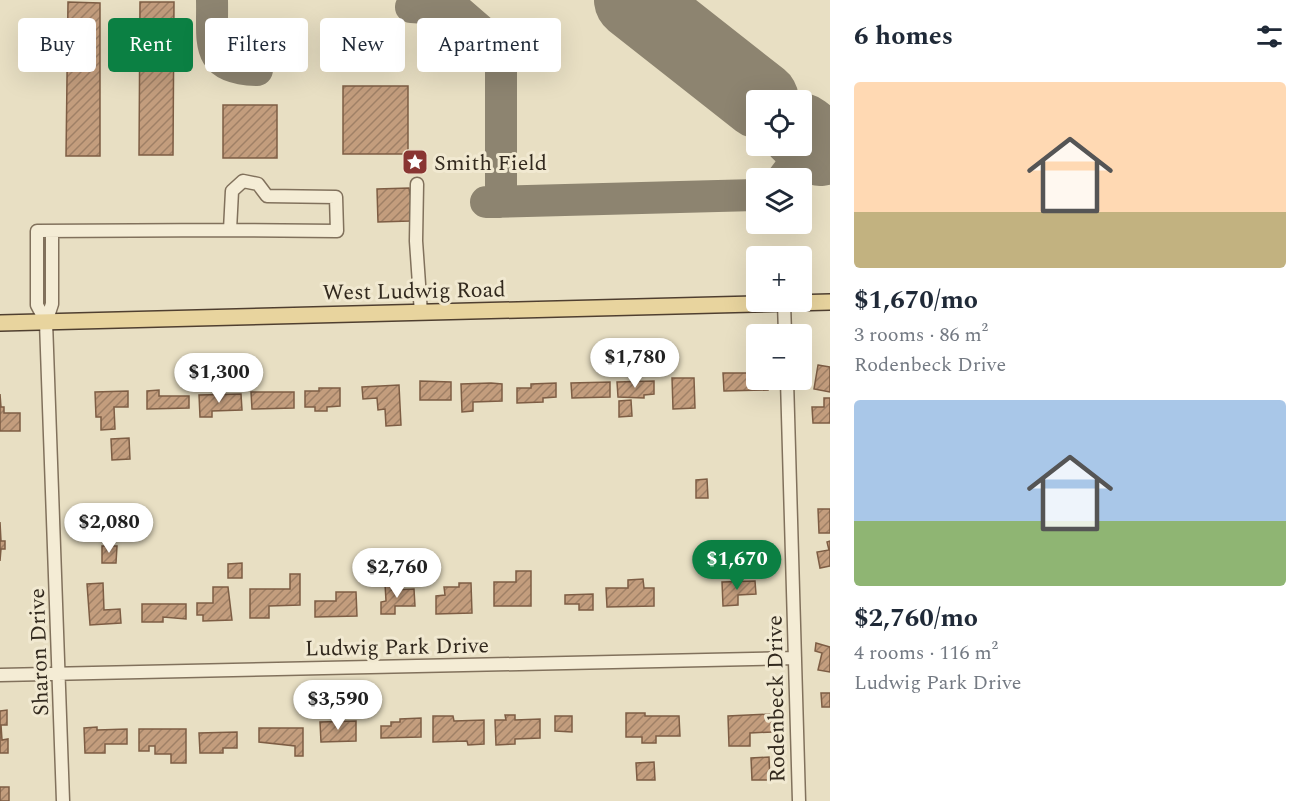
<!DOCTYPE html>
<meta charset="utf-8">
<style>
:root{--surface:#fff;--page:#f6f6f7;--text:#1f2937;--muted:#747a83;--accent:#0b8043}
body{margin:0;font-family:Spectral,serif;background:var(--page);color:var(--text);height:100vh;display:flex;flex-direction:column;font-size:22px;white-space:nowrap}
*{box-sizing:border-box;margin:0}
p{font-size:20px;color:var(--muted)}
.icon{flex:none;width:33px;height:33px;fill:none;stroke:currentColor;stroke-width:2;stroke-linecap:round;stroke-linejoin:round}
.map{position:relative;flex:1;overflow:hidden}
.side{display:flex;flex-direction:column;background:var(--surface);width:480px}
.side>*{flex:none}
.hud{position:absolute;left:18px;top:18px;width:570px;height:54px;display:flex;gap:12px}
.controls{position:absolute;left:746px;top:90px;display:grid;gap:12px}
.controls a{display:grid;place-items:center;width:66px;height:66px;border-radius:6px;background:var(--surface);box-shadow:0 6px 24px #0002;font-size:30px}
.price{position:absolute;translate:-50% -51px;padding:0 14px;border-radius:21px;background:#fff;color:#222;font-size:20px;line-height:39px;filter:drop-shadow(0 2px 3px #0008)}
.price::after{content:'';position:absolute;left:50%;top:36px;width:18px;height:14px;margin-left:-9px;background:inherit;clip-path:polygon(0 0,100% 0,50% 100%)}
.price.on{background:var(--accent);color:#fff}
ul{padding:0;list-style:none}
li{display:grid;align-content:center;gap:12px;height:318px;padding:0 24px}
li span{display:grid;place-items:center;height:186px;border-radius:6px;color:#555}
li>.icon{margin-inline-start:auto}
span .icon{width:108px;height:108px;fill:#fffc;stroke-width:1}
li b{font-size:26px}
h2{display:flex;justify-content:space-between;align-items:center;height:72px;padding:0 24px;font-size:26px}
.pill{padding:0 21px;border-radius:6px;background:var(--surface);box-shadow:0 6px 24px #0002;font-size:21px;line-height:54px}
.pill.on{background:var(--accent);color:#fff}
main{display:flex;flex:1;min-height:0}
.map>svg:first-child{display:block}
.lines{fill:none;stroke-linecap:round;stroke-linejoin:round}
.taxiway{stroke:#8d8470;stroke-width:32}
.runway{stroke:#8d8470;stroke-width:78}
.building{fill:url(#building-hatch);stroke:#7d5d44;stroke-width:1.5}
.minor-casing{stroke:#81715c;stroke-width:15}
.major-casing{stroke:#4f3f30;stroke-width:18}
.minor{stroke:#f4ecd5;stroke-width:12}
.major{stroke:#e8d49e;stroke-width:15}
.labels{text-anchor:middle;stroke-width:6;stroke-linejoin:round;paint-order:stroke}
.poi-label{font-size:22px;fill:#32291e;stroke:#f1e9d1;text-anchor:start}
.street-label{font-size:22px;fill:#32291e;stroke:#f1e9d1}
</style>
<main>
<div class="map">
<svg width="830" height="801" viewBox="0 0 830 801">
<defs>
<pattern id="building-hatch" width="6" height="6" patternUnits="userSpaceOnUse" patternTransform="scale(1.5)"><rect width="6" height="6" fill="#c39d7d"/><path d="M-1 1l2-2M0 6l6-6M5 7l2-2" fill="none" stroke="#9f8066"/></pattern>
</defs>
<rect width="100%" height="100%" fill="#e8dfc3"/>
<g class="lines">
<path class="taxiway" d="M212,0C213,42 204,69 257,70
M411,7L457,10L501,48V202
M783,178L798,158L801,146
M486,202L756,195"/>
<path class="runway" d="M633,0L760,100
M801,132L820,147"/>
</g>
<path class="building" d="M68,2L100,3V156H66Z
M140,2H174L173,155H139Z
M343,86H408V154H343Z
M223,105H277V158H223Z
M409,188L410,194L413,193V215H410V221L378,222L377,189Z
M818,365L830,367V392L814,389Z
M723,373H756V380H767L768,390L724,391Z
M672,378H694L695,408L673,409Z
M420,381L451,382V400H420Z
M654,381V394L644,395V398L618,397L617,382Z
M610,382V397L572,398L571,383Z
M491,383L502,384V401L473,402V411L462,412L461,384Z
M556,383V397L543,398V402L517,403V388H531V384Z
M399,385L401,425L386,426L385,409L378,410L377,398L363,399L362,387Z
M319,388H340V406L327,407V411H315V407H305V391H319Z
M159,390V396H189V408L147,409V391Z
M128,391V407H114L115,429L101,430V417H96L95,392Z
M251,392H294V408L252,409Z
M0,394L1,407H4V413H20V431H0Z
M241,394L242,410L212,411V417H200L199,395Z
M824,398H830V423H813L812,407H824Z
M631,400L632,416L619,417V401Z
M129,438L130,459L112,460L111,439Z
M707,479L708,498H696V480Z
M818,509H830V533H819Z
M0,522L1,541H5V549H1L0,561Z
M830,541V566L820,568L817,552L829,550L827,542Z
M102,546H117L116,563H102Z
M242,563V578H228V564Z
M516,571H531V606H494V582H516Z
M290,574H300V605L269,606V618H250V589H290Z
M643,579L644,588H654V606L607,607L606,588H628V580Z
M755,581L756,594L738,595V605L723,606L722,582Z
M103,583L104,610L120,609L121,623L90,625L87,584Z
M459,583H471L472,613L436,614V596L445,595L444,587H459Z
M385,584H392V590L414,589L415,606H395V614H381V602L386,601Z
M213,587H228L232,620L203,621V615H197V603H213Z
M336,592H356L357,616L315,617V601H336Z
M593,594V610H579V604H565V595Z
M142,604H186V619L163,617V622H142Z
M816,643L830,647V672L818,670L822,653L815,651Z
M821,693H830V707H822Z
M7,710V725H1L2,740L8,739V753H0V711Z
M626,713H645V716H679L680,736H656V743H642V737H626Z
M771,714L772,732L750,733V746H729L728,716Z
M505,715H515V720L540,719V738L515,739V744L496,745L495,720H506Z
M433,716H453L454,721L484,720V744L468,745L467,741L433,742Z
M555,716H572V732L555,731Z
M421,718V737L381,738V726H391V722H400V719Z
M356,721V741L321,742L320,722Z
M97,727V730L127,729V744H105V753H85L84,728Z
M259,728H303V756H295V746L259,742Z
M139,729H186V763H171V754H155V746H149V751H139Z
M237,732V748H223V753H200L199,733Z
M769,757L770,780H752L751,758Z
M654,762L655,780H637L636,763Z
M0,787H9V801H0Z"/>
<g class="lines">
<g class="minor-casing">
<path id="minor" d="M417,184L416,241L421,313
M52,231V304L46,322L63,801
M784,303L785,334
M46,322L37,305V231L230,230L232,191L243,181L258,184L267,196L336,197L337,231L230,230
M787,380L799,801
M0,675L795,658"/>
</g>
<g class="major-casing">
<path id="major" d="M0,323L830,302"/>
</g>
<use href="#minor" class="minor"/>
<use href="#major" class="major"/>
</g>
<defs>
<g id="sight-square" transform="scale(1.35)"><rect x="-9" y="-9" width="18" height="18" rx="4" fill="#893532" stroke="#f1e9d1"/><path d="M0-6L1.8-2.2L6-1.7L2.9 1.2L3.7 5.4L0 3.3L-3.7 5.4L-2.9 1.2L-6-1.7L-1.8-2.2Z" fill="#fff"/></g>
</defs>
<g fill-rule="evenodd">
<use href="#sight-square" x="415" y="162"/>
</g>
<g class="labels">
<g class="poi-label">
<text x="434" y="170">Smith Field</text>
</g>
<g class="street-label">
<text transform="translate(414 290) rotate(-1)" y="8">West Ludwig Road</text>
<text transform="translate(397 646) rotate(-1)" y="8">Ludwig Park Drive</text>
<text transform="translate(38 652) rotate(-92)" y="8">Sharon Drive</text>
<text transform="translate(775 699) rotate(-91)" y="8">Rodenbeck Drive</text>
</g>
</g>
</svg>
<div class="controls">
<a><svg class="icon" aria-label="locate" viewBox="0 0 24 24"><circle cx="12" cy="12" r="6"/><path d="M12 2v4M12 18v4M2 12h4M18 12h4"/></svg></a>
<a><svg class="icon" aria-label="layers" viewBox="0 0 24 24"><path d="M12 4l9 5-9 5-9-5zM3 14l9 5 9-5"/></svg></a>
<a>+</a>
<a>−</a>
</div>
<b class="price" style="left:635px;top:389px">$1,780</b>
<b class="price" style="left:219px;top:404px">$1,300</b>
<b class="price" style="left:109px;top:554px">$2,080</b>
<b class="price on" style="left:737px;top:591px">$1,670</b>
<b class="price" style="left:397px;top:599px">$2,760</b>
<b class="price" style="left:338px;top:731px">$3,590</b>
<div class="hud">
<a class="pill">Buy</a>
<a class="pill on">Rent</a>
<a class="pill">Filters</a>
<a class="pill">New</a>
<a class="pill">Apartment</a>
</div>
</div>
<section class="side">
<h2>6 homes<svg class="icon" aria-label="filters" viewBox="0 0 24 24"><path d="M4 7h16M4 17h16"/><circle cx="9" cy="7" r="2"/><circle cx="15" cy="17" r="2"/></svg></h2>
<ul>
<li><span style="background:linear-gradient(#ffd9b3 70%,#c2b280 0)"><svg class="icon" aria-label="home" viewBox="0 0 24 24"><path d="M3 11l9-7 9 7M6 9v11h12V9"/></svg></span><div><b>$1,670/mo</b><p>3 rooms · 86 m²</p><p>Rodenbeck Drive</p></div></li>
<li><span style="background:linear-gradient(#a9c7e8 65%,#8fb573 0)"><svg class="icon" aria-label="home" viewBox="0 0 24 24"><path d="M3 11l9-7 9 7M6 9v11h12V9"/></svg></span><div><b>$2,760/mo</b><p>4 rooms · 116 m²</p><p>Ludwig Park Drive</p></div></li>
</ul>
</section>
</main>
